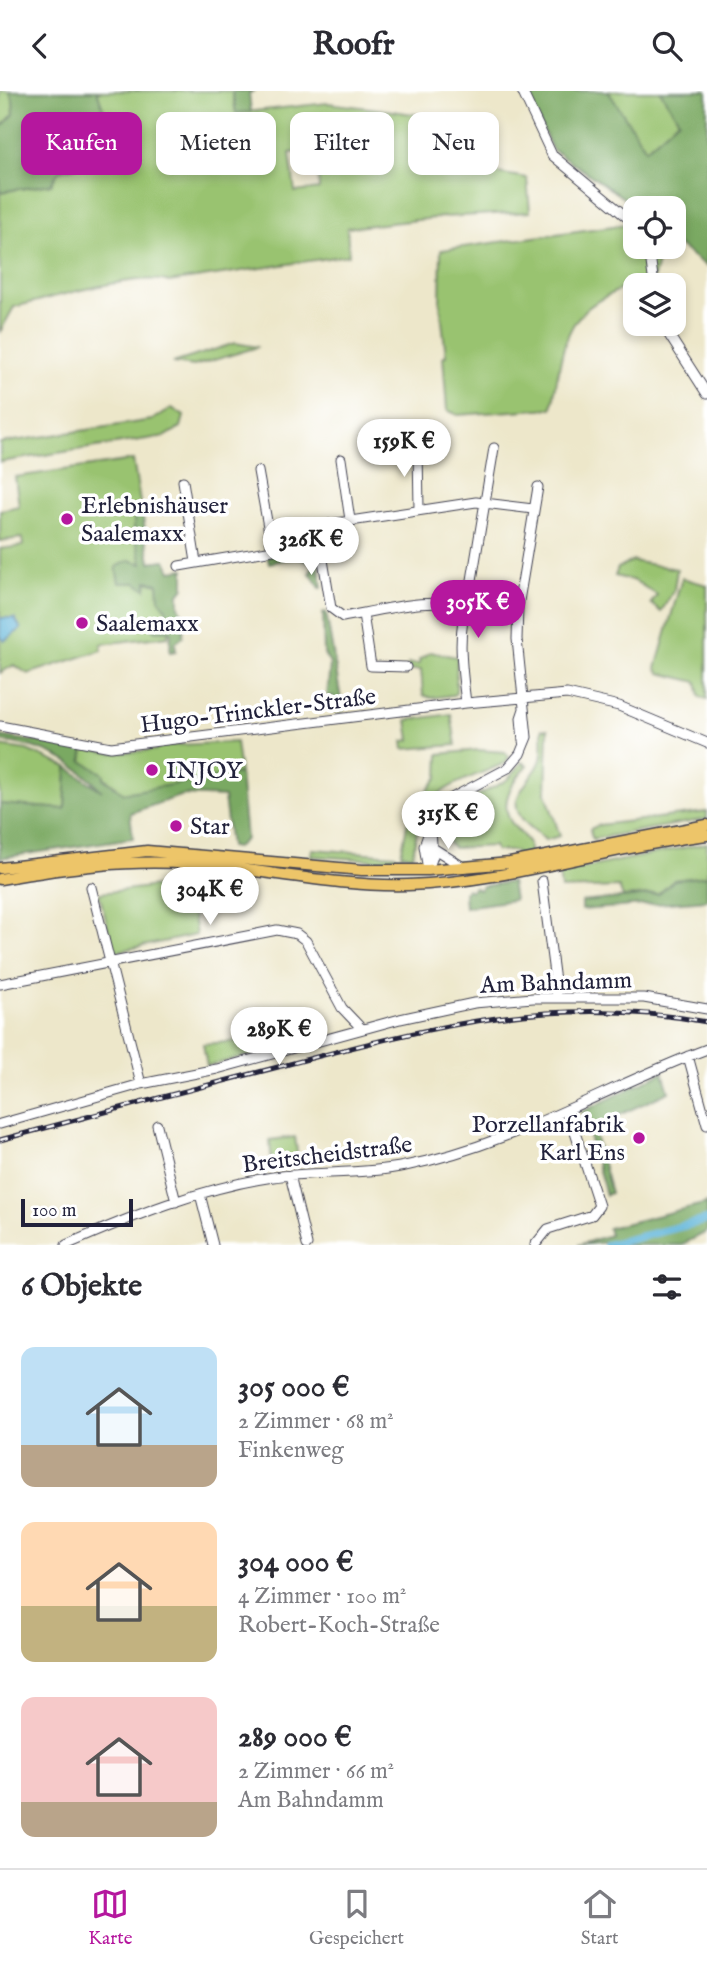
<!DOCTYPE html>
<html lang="de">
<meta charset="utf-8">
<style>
:root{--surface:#fff;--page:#f2f2f3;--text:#2b2b33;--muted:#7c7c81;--line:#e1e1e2;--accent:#b5179e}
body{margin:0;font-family:"IM FELL English",serif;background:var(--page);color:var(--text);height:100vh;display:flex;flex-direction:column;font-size:26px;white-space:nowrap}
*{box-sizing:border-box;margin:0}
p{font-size:23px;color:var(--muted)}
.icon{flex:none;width:38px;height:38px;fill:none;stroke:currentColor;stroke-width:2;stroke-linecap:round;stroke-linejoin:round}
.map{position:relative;height:1154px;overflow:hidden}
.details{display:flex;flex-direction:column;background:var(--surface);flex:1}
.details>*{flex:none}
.hud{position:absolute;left:21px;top:21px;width:665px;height:63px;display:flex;gap:14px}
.buttons{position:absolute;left:623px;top:105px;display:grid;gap:14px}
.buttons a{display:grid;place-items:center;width:63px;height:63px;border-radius:14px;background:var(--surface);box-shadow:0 4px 10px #0003;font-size:35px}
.scale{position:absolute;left:21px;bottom:18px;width:112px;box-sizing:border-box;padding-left:7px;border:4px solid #22223b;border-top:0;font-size:19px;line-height:24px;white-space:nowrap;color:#22223b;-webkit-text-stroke:5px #fff;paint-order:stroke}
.price{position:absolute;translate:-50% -60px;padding:0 16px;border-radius:24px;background:#fff;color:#222;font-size:23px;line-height:46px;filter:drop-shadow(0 2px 4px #0008)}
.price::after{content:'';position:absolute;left:50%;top:42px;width:21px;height:16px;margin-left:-10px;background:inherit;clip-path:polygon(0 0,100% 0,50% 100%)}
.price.current{background:var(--accent);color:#fff}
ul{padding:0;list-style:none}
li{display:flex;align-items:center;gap:21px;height:175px;padding:0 21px}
li span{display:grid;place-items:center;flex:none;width:196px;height:140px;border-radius:14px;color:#555}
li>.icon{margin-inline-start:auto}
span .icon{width:84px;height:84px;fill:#fffc;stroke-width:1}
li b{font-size:30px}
h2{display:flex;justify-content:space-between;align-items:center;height:84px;padding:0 21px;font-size:30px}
.chip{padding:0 24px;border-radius:14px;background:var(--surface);box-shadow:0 4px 10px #0003;font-size:24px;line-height:63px}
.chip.current{background:var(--accent);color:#fff}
header{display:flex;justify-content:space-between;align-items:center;height:91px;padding:0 21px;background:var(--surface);font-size:32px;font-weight:800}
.tabs{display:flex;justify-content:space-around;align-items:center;height:98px;border-top:2px solid var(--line);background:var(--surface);font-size:19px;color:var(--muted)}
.tabs a{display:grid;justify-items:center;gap:4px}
.tabs .current{color:var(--accent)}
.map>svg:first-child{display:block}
.green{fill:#99c370;stroke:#5e7256;stroke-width:2;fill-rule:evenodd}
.forest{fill:#7aa962;stroke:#4e664e;stroke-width:2}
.water{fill:#5bb3d8;stroke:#3e6a8a;stroke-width:2}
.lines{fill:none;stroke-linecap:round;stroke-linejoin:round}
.canal{stroke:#5bb3d8;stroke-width:8}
.minor-casing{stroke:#404050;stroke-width:11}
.major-casing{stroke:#404050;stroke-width:13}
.minor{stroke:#fff;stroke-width:9}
.major{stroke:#edc569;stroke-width:10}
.rail-casing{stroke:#22223b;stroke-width:5}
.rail{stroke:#fff;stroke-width:2.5;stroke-dasharray:8;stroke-linecap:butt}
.poi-dot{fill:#b5179e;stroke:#fff;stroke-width:2.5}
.labels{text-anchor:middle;stroke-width:7;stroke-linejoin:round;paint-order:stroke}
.poi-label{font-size:24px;fill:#22223b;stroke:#fff;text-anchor:start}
.street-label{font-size:24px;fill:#22223b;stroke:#fff}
</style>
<header><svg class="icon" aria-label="back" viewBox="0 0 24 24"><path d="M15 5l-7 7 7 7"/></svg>Roofr<svg class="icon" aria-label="search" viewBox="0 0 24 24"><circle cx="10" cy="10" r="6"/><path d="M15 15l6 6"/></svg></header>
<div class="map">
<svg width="707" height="1154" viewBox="0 0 707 1154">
<rect width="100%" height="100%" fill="#fff"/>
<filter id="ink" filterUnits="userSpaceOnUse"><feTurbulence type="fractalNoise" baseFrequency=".0143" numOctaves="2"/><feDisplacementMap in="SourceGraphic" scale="14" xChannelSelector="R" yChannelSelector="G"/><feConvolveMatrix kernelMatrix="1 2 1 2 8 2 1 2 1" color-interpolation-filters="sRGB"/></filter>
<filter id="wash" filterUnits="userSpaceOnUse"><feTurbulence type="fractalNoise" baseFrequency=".00686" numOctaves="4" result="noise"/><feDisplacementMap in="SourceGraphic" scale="28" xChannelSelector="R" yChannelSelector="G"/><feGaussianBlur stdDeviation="1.57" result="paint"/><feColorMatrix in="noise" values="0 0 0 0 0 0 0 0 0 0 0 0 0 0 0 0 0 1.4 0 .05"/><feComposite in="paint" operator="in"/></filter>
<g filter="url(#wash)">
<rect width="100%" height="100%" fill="#ede7ca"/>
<path class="green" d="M0,0H9L13,8L14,24L0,37Z
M97,0H232L236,22L328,12L393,20L445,28L496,59L492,81L527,87L530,121L444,126L347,137L349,164L169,191C140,180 49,208 14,216L0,241V101L51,93L59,80L106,68L111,40ZM317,59L319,98L295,101L290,62Z
M607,0H660L679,29L646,58Z
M635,132V156H657L659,166L654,186C566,216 567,230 552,317L458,324L447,319L443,265H446L440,212L441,159Z
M235,252L258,256L194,275L173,272Z
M172,317L184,325L181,336L166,345L0,371V352L152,329Z
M133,369L150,471L166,469L170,515L168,545L101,553L102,559L28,583L14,574L0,582V458L23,455L22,447L0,450V419L19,415L15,386Z
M632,470L677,478L674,499L661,521L651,512L657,504L635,490L615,485L618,477Z
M682,487L707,494V608L700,606L697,591L660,582L656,577Z
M430,561L457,566L456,602L453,604L431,607L423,604L421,579H408V573H420L419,569Z
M451,623L456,654L404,658L403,650L410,649L407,629Z
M542,638H548L546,702L560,745L545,749C539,742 530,737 524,730C503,707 532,691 540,671C544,662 542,648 542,638Z
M236,651L240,682L130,702L120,701L117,696L82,670L84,658L114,662L156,659L158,655Z
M0,655L27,659L67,676L65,718L0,713Z
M478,659L505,661L509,666L505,672C449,697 420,696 413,765L401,763L409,725L438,686L439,663Z
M522,671L527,674C513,691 496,713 514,735C519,741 524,745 529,752V762L516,764L515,760H496L494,755L454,757L450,754C430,717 485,704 508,688C513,683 518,677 522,671Z
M707,721V728L592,748L590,738L599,734Z
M707,752V785L674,789L659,803L623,806L619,796L561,798L559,782Z
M312,758L395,764L401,766L393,770L311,765Z
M174,793L191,809L196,844L114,861L99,802Z
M251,949L256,963L207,975L203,953Z
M295,1046L299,1075L272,1078L270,1049Z"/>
<path class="forest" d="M9,0H97L111,40L106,69L59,80L51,93L0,101V37L14,23L13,8Z
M232,0H255L249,2L251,21L236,22Z
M525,0H608L646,58L679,29L660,0H707V176L674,151V117H638L552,58Z
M141,414L150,471L166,469L171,480L184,478V497L179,503V515L184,527L183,546L175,552L176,560L170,561L171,540H155L151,536V529L167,526L166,518L159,508L158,493L147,490L146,498L136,492H119L116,476L130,469L142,473L134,440V415Z
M316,456L322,497H320L310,482L313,475C301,462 285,469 269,472L267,464Z
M326,521L342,614L343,621H333L334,605H327L330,573L324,563L323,522Z
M0,645L84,658L82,670L104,683V688L124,702L240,682L246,748L236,757L230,756L224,706L183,704L130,722L133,747L0,767V713L65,718L67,676L102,700C73,668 42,655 0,650Z
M707,785V809L582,819V811L659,803L674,789Z
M511,791L514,809L465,816L464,801L467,798L470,800L474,796L479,799L483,795Z
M663,981L669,1001L593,1036L611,1102L606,1104L582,1021Z
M707,1112V1141L681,1154H613L610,1151L578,1154L610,1144L608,1137Z"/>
<path class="water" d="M0,527H15L21,538L4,550L0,544Z"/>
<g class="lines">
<path class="canal" d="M607,1154L707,1129"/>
</g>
</g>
<g filter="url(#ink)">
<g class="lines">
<g class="minor-casing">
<path id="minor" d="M522,0L552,64L635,133
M649,156L654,194
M662,233L707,303
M418,357L419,419
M341,368L350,429
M258,380L272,458
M183,390L196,471
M179,475L320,451
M464,520C445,501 369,522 343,526L331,517L320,451L324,434L476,411L533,418
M363,523L371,575L406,576
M466,612C462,579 456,538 469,507L494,357
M0,635L111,656L466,612L567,603L619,615L707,652
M523,650L521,627L524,618
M433,757L463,776
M428,779L424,755L437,719L446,710L508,677L520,663L527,646L517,548L518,516L538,396
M428,779L433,765L431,740
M542,790L557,906
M91,796L141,993
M0,893L277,839L297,843L306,850L342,917L362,938
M688,965L707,1034
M0,1033L141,993L217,978L400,928L474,912L533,907H644L707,918
M157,1034L176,1111
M290,1084L307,1154
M200,1103L213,1154
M66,1154C132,1125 201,1097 273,1086C316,1080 362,1084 405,1075C513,1054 605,996 707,958
M535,1154L548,1138L592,1124L599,1115L568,1020"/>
</g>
<g class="major-casing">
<path id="major" d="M0,777L147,760L362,779H428L510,772L707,734
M0,788C64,777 126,768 191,773C263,778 335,796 408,794C510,791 606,756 707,744"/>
</g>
<use href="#minor" class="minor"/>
<use href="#major" class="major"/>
<g class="rail-casing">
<path id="rail" d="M0,1049C93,1024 185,1000 278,976C426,937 552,902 707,931"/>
</g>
<use href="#rail" class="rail"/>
</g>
</g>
<g class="poi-dot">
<circle cx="67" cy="428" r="7"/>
<circle cx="82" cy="532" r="7"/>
<circle cx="152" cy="679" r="7"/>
<circle cx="176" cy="735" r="7"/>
<circle cx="639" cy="1047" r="7"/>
</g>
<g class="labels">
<g class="poi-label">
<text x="81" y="422">Erlebnishäuser<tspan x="81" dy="28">Saalemaxx</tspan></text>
<text x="96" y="540">Saalemaxx</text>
<text x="166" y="687">INJOY</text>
<text x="190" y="743">Star</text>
<text x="625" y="1041" text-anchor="end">Porzellanfabrik<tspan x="625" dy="28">Karl Ens</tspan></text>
</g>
<g class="street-label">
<text transform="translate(258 619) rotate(-7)" y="8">Hugo-Trinckler-Straße</text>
<text transform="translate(556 891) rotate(-2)" y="8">Am Bahndamm</text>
<text transform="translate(327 1063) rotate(-7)" y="8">Breitscheidstraße</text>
</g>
</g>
</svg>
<div class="buttons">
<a><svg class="icon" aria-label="locate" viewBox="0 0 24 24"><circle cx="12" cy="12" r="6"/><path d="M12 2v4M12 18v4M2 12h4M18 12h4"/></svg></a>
<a><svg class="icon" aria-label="layers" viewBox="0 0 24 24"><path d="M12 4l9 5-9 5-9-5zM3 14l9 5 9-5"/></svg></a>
</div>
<div class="scale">100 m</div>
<b class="price" style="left:404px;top:388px">159K €</b>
<b class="price" style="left:311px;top:486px">326K €</b>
<b class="price current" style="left:478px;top:549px">305K €</b>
<b class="price" style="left:448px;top:760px">315K €</b>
<b class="price" style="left:210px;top:836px">304K €</b>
<b class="price" style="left:279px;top:976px">289K €</b>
<div class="hud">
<a class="chip current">Kaufen</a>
<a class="chip">Mieten</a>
<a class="chip">Filter</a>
<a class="chip">Neu</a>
</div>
</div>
<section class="details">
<h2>6 Objekte<svg class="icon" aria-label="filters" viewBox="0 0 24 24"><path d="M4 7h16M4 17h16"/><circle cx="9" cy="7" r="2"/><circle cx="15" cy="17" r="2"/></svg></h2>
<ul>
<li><span style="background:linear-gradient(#bfe0f5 70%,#b9a48a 0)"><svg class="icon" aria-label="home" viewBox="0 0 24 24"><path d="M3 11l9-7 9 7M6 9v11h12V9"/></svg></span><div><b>305 000 €</b><p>2 Zimmer · 68 m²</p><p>Finkenweg</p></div></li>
<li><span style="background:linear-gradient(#ffd9b3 60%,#c2b280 0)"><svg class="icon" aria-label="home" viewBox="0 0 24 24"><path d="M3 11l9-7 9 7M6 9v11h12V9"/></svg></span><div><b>304 000 €</b><p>4 Zimmer · 100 m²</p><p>Robert-Koch-Straße</p></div></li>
<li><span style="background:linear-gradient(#f6c9c9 75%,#b9a48a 0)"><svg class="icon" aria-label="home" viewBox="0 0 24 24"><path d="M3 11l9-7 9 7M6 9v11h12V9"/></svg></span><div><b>289 000 €</b><p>2 Zimmer · 66 m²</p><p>Am Bahndamm</p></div></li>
</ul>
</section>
<nav class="tabs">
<a class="current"><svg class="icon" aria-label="map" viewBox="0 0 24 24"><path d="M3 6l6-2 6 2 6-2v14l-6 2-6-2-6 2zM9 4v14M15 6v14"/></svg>Karte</a>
<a><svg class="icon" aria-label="saved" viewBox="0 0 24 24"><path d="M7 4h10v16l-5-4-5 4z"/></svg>Gespeichert</a>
<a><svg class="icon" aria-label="home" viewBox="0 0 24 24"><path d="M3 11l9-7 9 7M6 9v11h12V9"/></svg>Start</a>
</nav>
